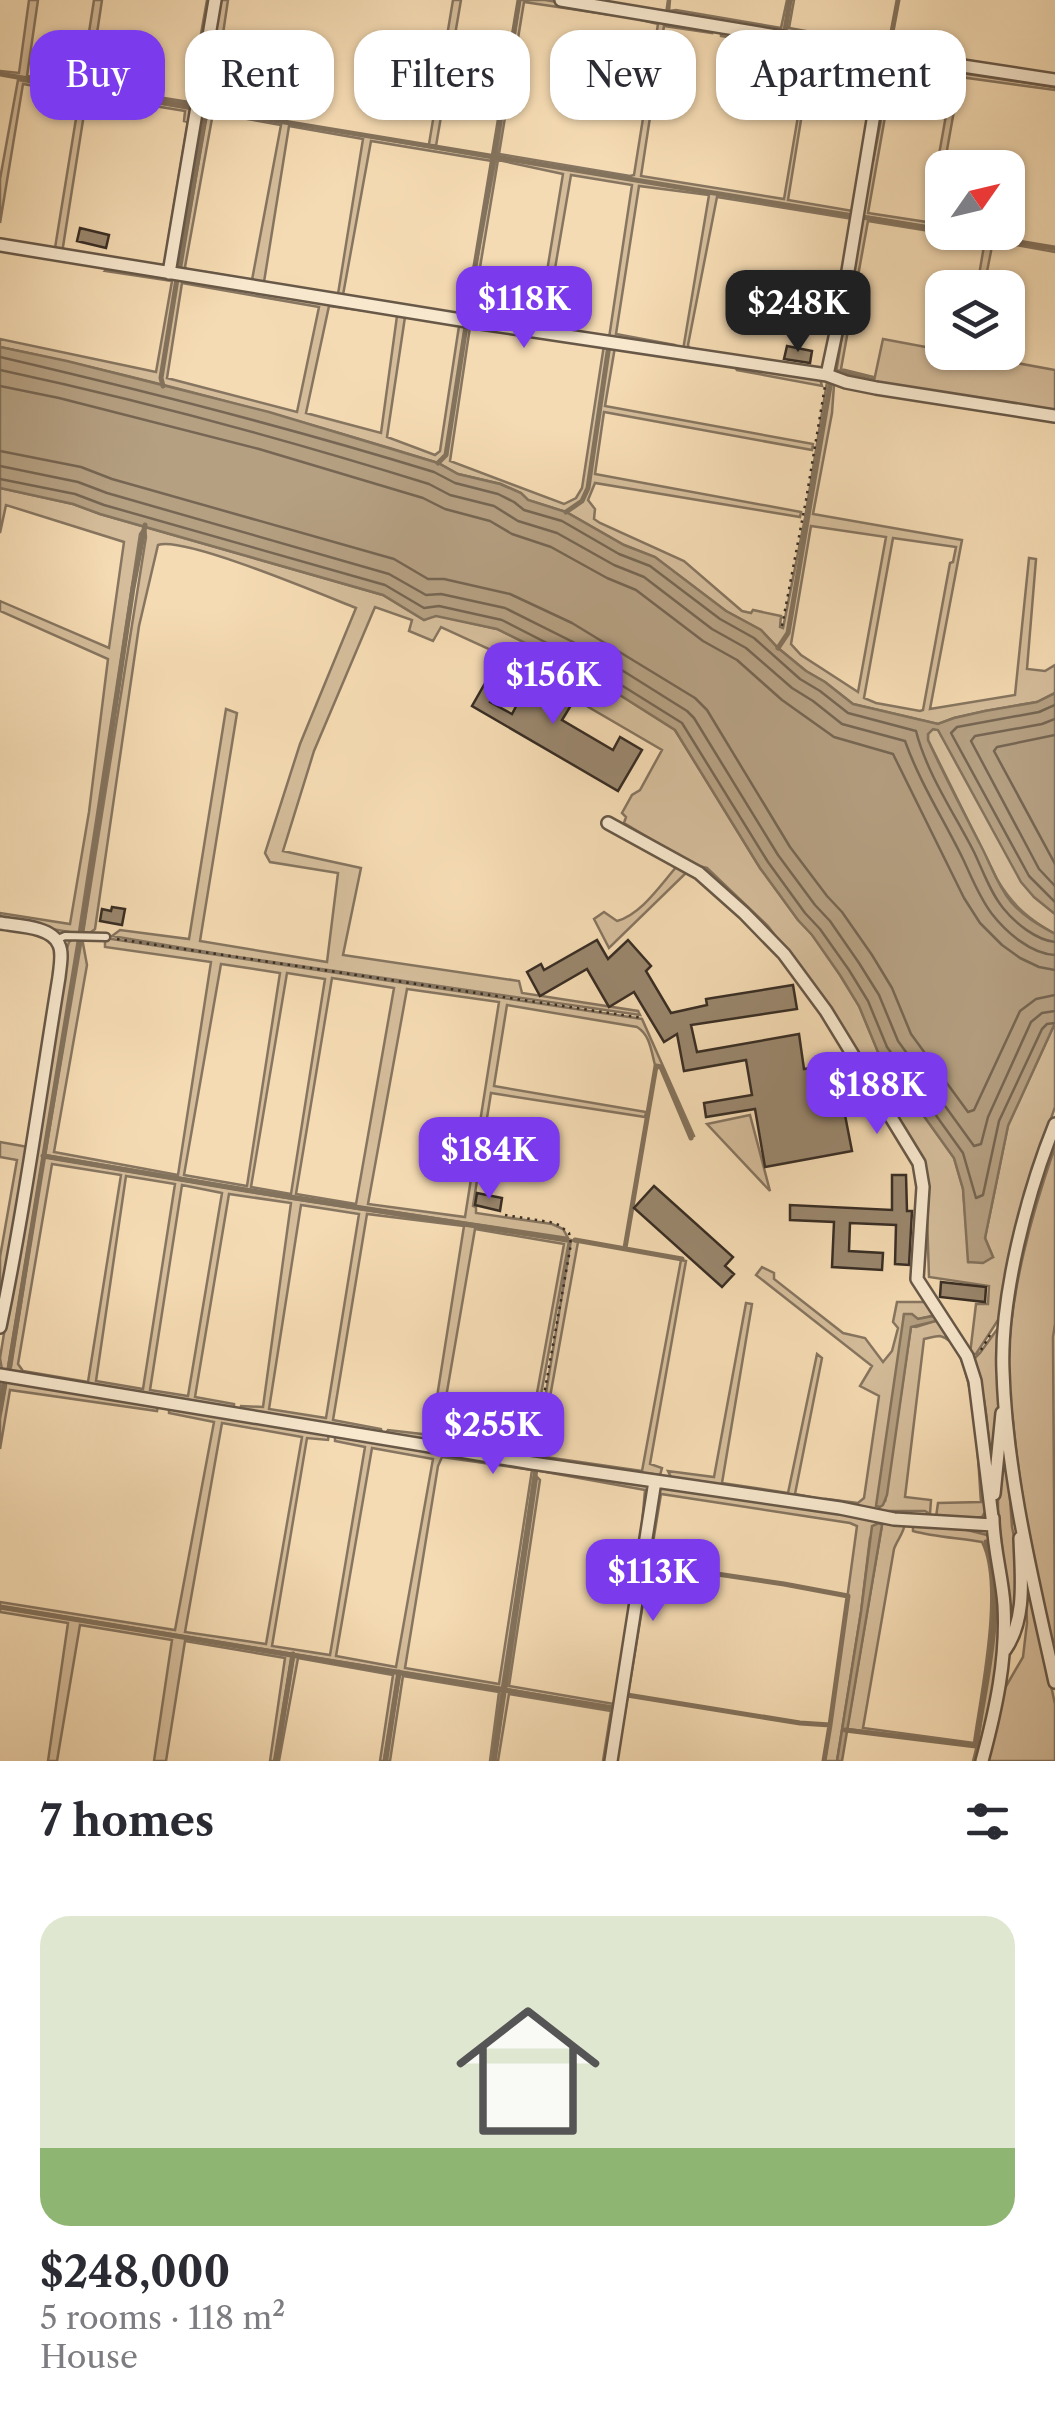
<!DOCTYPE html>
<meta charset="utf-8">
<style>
:root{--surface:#fff;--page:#f7f7f7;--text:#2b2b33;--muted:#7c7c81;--line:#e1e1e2;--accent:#7c3aed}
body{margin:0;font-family:"Libre Caslon Text",serif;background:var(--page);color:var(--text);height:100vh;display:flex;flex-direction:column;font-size:38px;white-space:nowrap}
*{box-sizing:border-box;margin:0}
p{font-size:32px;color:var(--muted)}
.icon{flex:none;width:55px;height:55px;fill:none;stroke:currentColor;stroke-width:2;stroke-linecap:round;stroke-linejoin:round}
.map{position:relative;height:1761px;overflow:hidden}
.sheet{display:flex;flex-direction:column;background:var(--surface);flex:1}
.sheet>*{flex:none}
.guide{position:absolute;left:30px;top:30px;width:995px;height:90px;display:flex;gap:20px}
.needle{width:65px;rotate:56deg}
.tools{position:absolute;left:925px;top:150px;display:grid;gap:20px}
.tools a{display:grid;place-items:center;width:100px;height:100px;border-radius:20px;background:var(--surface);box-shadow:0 2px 8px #0004;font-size:50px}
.price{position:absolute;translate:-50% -85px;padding:0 22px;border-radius:20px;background:var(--accent);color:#fff;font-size:32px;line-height:65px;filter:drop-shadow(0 2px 5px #0008)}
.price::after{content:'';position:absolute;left:50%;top:60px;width:30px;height:22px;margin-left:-15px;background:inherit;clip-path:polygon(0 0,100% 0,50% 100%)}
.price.on{background:#222;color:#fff}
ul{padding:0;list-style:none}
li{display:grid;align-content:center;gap:20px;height:530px;padding:0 40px}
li+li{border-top:2px solid var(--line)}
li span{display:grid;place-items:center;height:310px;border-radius:30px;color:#555}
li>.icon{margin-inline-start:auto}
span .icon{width:180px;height:180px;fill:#fffc;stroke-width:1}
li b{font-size:42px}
h2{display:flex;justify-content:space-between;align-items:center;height:120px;padding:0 40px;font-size:42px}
.pill{padding:0 35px;border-radius:30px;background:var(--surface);box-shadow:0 2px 8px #0004;font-size:35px;line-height:90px}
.pill.on{background:var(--accent);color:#fff}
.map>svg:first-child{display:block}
.green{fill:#d5bd9b;stroke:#867560;stroke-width:2.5;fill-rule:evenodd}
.water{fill:#b5a082;stroke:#83725c;stroke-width:2.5}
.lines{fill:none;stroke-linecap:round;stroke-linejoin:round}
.shore{stroke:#766653;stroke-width:2.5}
.stream{stroke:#83725c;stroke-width:5}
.building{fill:#9a876e;stroke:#382d24;stroke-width:2.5;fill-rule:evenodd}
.service-casing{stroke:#675848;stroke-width:11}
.minor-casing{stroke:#675848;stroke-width:16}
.path{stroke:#382d24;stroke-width:2.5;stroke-dasharray:2.5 5;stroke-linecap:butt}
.service{stroke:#f8e8ce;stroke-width:6}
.minor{stroke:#f8e8ce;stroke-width:11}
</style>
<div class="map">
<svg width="1055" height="1761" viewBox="0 0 1055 1761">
<rect width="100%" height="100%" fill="#f5dbb3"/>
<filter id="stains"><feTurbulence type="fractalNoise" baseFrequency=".002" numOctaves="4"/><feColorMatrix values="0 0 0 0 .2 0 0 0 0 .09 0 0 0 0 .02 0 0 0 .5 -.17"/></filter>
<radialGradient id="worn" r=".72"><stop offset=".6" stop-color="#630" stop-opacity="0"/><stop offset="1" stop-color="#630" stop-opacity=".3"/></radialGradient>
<path class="green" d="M29,0H38L27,76L81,84L94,0H102L89,86L189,102L207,0H213L195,105L0,74V71L19,73Z
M219,0H228L212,108L205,109L177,267L173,261Z
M453,0H461L436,146L429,144Z
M520,0H545L614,11L611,15L524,2L499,154L630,176L634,175L658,24L624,16L622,13L662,22L712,28V33L664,26L641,176L784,199L809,51L721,36V29L858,52L876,57L873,60L812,52L788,200L853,211V215L797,207L856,216L832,343L829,347L853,219L717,197L688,345L689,348L724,354L726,358L683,350L709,195L639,186L616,334L675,345V349L609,338L632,185L571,175L545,327L603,336V338L483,321L484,319L538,326L563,174L498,160L472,315L478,318L477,320L305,292L308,290L338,294L363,139L289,126L264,282L294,287L296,290L200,274L206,272L252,280L281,125L213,113L185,267L190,273L180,268L208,109L492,158V161L371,141L343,295L467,315L496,157Z
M668,0H670L669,11L676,10L781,28L787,0H789L785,30L791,0H794L789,28L867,42L865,47L666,14Z
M894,59L1055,83V85L990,76L1055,87V90L960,77L934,223L942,225V229L862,216L857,242L863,218L942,231V232L1055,249V252L993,241L984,287H977L985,240L868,221L841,369L873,377L871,383L837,376L831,370L860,218L885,63ZM894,66L953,76L927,222L868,213Z
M18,80L194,109L170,242L168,241L188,122L184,121L185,111L87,95L62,253L0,243V240L55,248L80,94L23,84L0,223V179Z
M110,266L361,306L360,310L329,306L306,413L381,433L397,316L370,310V307L433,317L431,321L405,317L387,437L435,455L440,451L459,326L438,322L436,317L492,326L491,329L470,327L450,461L564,504L576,498L582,488L604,345L500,330V328L820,379L822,386L737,370L735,367L615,347L605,406L813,444L812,450L604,412L595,474L801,512L800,517L595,483L588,500L595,509L594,519L600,523L684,561L742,611L751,613L753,610L781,616L780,627L783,628L805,518L827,382L834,385L832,413L813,514L962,540L930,709L1015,695L1029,558L1036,559L1027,669L1045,671L1055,665V693L1037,702L985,711L954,718L938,724L853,704L825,682L806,671L778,648L761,630L726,611L655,557L624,545L566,512L528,500L521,493L501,484L458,474L438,463C294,418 148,378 0,347V339L156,372L172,281L105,271ZM182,283L319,307L297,412L167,378ZM811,526L886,537L858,692L801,655L791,644ZM893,538L956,547L953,562L950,563L923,710L920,711L876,703L864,698Z
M883,339L942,350V352L973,353V355L1055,370V410L878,384L874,381Z
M0,488L73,504L100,514L383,595L424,620L436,615L497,629L582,671L675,730L760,868L798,920L812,934L840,975L859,1006L878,1052L954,1158L963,1189L969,1262L993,1257L985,1238L1008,1125L1055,1023V1107L1039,1153L1000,1317L976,1354H970L976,1304H988L989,1286L929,1277L926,1184L801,970L768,926L707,868L694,865L624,823L626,817L622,813L632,795L640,790L662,750L489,649L441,627L433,641L409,631L412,620L375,607L314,751L283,851L361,868L343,955L519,981L522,993L638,1011L640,1015L231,956L112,936L120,930L189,939L226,709L237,713L200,941L327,962L338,873L270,862L265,853L300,744L356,608C323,595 184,536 158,545L139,626L95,929L90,933H83L146,537L145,527L140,534L79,932L75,933L0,920V913L70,924L89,812L108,659L0,611V601L109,648L124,542L6,505L0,533Z
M932,729L938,730L1034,897L1055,914V934C1030,920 1013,906 998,881L928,740V734Z
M678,865L688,871L609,948L594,919L604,912L617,921C642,914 661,884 678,865Z
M82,938L87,965L54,1152L178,1175L211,962L105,947V938L642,1019L694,1136L692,1137L661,1066L655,1065C651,1050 650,1035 637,1027L507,1005L494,1086L646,1112L645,1117L491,1093L473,1206L476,1207V1213L552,1224L563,1229L568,1238L293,1197L45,1155ZM221,964L280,973L247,1186L184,1175ZM287,973L325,979L291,1194L251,1187ZM332,978L394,988L356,1204L296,1194ZM407,989L499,1002L465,1217L368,1204Z
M74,939H79L8,1368L11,1367L44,1157L293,1199L569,1241L532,1444L529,1437L564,1244L475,1229L439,1438L527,1452L529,1455L526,1457L385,1434L388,1430L431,1435L464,1226L367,1214L333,1420L381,1429L382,1433L240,1410L241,1406L263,1407L291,1203L229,1194L195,1397L234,1404V1410L2,1370L0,1358L67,948L69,942ZM52,1164L121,1175L88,1382L23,1371L18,1364ZM126,1176L175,1184L143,1389L96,1381ZM182,1185L222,1193L188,1396L150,1390ZM301,1205L359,1214L326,1418L269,1409Z
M750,1115L770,1191L707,1124Z
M0,1142L28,1147L0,1318V1257L17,1160L0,1157Z
M1055,1147V1324L1053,1337L1055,1642L1048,1634C1035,1566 1021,1499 1014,1431C1012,1408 1007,1385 1008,1363C1011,1289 1031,1216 1055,1147Z
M571,1240L578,1242L539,1458L536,1454Z
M681,1260L686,1261L650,1464L662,1468L660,1475L542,1460L546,1457L642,1471Z
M762,1267L774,1273V1279L843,1333L865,1338L883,1362L892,1351L898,1328L893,1322L897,1302H929L967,1363L986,1510L982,1517L970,1519L936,1517L938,1503L981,1502C978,1471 977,1343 940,1336C937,1336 928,1338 924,1339L905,1497L931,1500L930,1514L925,1511H879L826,1503V1499L858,1503L864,1498L879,1396L860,1386L872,1366L756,1275ZM904,1315L918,1319L932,1316L935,1321L916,1327L911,1326L885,1502Z
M746,1303L752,1304L722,1483L788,1493L817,1354L822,1358L795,1494L816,1498L817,1501L671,1477L668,1471L714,1477Z
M1001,1324L998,1369L999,1409L993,1472C988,1459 990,1446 988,1432C986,1407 982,1383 973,1360L980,1353Z
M0,1379L158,1406L157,1411L10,1390L0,1449V1419L6,1385L5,1382L3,1383L0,1400Z
M169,1407L329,1433L328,1440L307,1438L272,1646L330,1655L365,1447L335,1441V1435L649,1486L610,1761H603L611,1711L509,1694L498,1761H495L505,1691L614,1708L506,1689L537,1477L540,1480L509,1686L614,1704L642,1524L645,1490L535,1470L502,1688L0,1606V1602L175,1630L214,1422L169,1413ZM222,1423L302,1437L266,1644L185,1632ZM372,1448L433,1459L396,1667L336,1656ZM442,1457L532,1470L499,1684L405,1668L438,1466Z
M1005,1429L1012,1527C1018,1552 1021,1595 1013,1620L1011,1619L998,1515V1486Z
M660,1487L905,1523C904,1533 897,1540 894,1549L863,1728L974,1743C981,1693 1004,1586 982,1542C960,1538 934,1537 913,1531V1524L951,1526L987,1535L990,1538C993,1557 997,1575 998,1594C1003,1650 990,1706 979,1761H973C979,1741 981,1719 984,1699C992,1648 1005,1591 987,1542L992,1574L993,1615L975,1745L847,1729L882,1525L870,1538L861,1612L837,1761H825L857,1526L850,1523L661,1494L617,1761H614Z
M1025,1567L1055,1704V1761H986L1005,1688L1023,1657L1027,1623Z
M0,1608L292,1654L274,1761H270L285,1658L185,1641L166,1761H154L172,1640L80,1625L57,1761H48L68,1623L0,1612Z
M294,1655L398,1673L384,1761H380L393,1675L298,1658L279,1761H277Z
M400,1673L502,1690L492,1761H490L499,1692L403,1676L390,1761H387Z"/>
<path class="water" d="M0,347L67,361L269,412L438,463L458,474L500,484L521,493L528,500L566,512L624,545L655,557L726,611L761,630L778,648L806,671L825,682L853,704L938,724L954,718L985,711L1037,702L1055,693V914L1034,897L1021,882L938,730L933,729L928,734V740C945,777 963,811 981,846C991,865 997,885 1011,902C1023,916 1039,925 1055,934V1023L1008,1126L985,1238L993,1257L983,1263L968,1262L963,1189L954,1158L878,1052L859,1006L840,975L812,935L798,920L760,868L675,730L582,671L497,629L436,616L424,620L383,595L100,514L73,504L0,488Z
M904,1314H912L918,1319L933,1316L937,1319L936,1321L911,1327L887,1495L883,1505L880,1507L876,1506Z
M879,1523L882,1525L842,1761H837L861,1612L872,1526Z"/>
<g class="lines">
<path class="shore" d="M0,357C146,391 291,428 434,472L455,483L498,494L514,502L524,510L562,521L619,554L650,566L720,619L754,638L800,679L820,691L848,713L916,731C927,774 954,813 974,852C983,871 990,892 1003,908C1015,923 1036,940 1055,942
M0,370C145,401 288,440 429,484L450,495L494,506L518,521L557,533L614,565L644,577L712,629L746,648L792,688L813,701L842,724L905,741C920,783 944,820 963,859C972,878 979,897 992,914C1006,932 1031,954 1055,955
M0,386L59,398L259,449L423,498L445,509L490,521L512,534L551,547L607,578L636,590L703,641L737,660L782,700L834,737L893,754L964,898L980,923L1002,945L1020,958L1039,967L1055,970
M0,451L81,467L112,479L394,559L428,579H444L510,594L572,623L695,698L707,710L790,847L827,896L842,912L872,955L892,988L911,1034L968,1112L974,1110L1020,1011L1036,999L1055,995
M0,466L78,482L107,493L389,574L426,595L441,594L505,608L593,652L687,711L694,718L778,855L815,905L830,921L859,963L879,995L898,1041L974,1146L981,1144L988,1117L1031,1022L1042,1013L1055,1011
M0,479L75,494L104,505L385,585L424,608L439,606L502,620L586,663L682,723L768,862L805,913L820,929L849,970L868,1001L887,1047L963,1153L976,1198L983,1195L999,1121L1042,1029L1047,1024L1055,1023
M1055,705L1039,712L957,727L951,733L1029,876L1055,902
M1055,719L1042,724L975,736L971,741L1039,869L1055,886
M1055,735L997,747L994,751L1055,864"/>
<path class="stream" d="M785,31L790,0
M889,48L898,0
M0,74L193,108
M872,160L891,61L1055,86
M862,217L942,230
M958,232L1055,248
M180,266L206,109L853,216
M467,314L519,0
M842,329L835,371L870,380
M163,386L161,378L177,279
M438,463L446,455L466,326
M566,512L582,501L588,488L609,345
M778,648L788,633L830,386
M82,930L133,588L145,525
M43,1156L245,1190L567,1240
M575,1240L682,1259
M625,1248L656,1066L661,1067L691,1138
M9,1369L79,941
M0,1410L5,1382
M650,1564L784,1584L848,1596L830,1725
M0,1607L613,1708
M627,1695L800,1723L830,1725L824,1761
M845,1730L976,1746C985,1680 1007,1607 986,1542
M276,1761L293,1654
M385,1761L399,1672
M494,1761L536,1469"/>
</g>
<path class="building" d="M80,228L109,235L106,248L77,241Z
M787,346L812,351L810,363L784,359Z
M496,664L570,707L562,720L613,750L620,737L642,750L618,791L472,706ZM500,683L522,695L512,714L490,702Z
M112,907L125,909L122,925L100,921L102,909L111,911Z
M597,940L608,959L628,940L651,966L646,971L671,1013L707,1005L706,999L793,985L797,1009L691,1025L697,1052L799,1034L804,1069L835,1064L852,1151L765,1167L755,1109L706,1117L704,1103L752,1095L746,1060L684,1071L677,1034L664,1042L634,992L609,1007L587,969L540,996L527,972L541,964L544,970Z
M892,1175H906L907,1211H912L909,1265L895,1264L896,1225L850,1223L849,1251L883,1253L882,1270L832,1267L834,1222L790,1220V1205L892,1210Z
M654,1186L733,1257L725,1266L734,1274L722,1287L634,1208Z
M477,1193L502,1198L500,1211L475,1205Z
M941,1282L986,1287L985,1302L940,1297Z"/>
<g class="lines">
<g class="service-casing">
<path id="service" d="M58,939L65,936L106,937"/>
</g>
<g class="minor-casing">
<path id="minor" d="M561,0L884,54L1055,80
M0,245L467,321L827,375L846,382L876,388L1055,416
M169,273L215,0
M827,375L844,295L884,54
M0,923C17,926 52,926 59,945C63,953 60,967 59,977C40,1094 24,1211 0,1327
M1055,1124C1027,1193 1000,1297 1003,1371C1006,1474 1033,1582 1055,1682
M0,1375L532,1463L840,1508L894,1519L993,1525L975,1381L967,1356L917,1279L923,1187L919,1163L826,1011L784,954L744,913L699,873L608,823
M994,1494L1002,1413
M1005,1650C1027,1618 1021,1575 1020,1538
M611,1761L655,1481
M982,1761C996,1709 1007,1659 1004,1605C1002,1576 993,1546 993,1518"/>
</g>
<path class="path" d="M782,626L806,500L825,386
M117,939L643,1018
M505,1215L550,1222L559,1225L569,1233L571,1244L534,1451
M981,1350L990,1335"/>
<use href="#service" class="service"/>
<use href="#minor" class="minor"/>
</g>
<rect width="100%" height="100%" filter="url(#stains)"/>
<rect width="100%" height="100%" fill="url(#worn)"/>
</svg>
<div class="tools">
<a><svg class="needle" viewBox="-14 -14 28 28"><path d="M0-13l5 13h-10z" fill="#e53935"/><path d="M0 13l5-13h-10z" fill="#7c7c81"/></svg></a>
<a><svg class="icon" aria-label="layers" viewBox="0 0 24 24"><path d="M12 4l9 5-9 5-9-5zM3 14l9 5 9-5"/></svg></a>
</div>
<b class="price" style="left:524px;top:351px">$118K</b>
<b class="price on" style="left:798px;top:355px">$248K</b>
<b class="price" style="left:553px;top:727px">$156K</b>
<b class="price" style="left:877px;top:1137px">$188K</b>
<b class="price" style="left:489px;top:1202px">$184K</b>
<b class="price" style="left:493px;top:1477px">$255K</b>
<b class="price" style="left:653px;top:1624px">$113K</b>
<div class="guide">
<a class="pill on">Buy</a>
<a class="pill">Rent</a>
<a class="pill">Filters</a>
<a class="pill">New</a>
<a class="pill">Apartment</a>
</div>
</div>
<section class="sheet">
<h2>7 homes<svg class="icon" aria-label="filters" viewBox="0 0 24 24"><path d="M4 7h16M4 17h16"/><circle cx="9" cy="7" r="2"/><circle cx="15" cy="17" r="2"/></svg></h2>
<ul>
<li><span style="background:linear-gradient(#dfe7d0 75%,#8fb573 0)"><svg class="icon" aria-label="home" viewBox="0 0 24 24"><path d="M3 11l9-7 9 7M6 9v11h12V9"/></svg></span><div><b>$248,000</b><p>5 rooms · 118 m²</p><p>House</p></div></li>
</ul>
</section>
